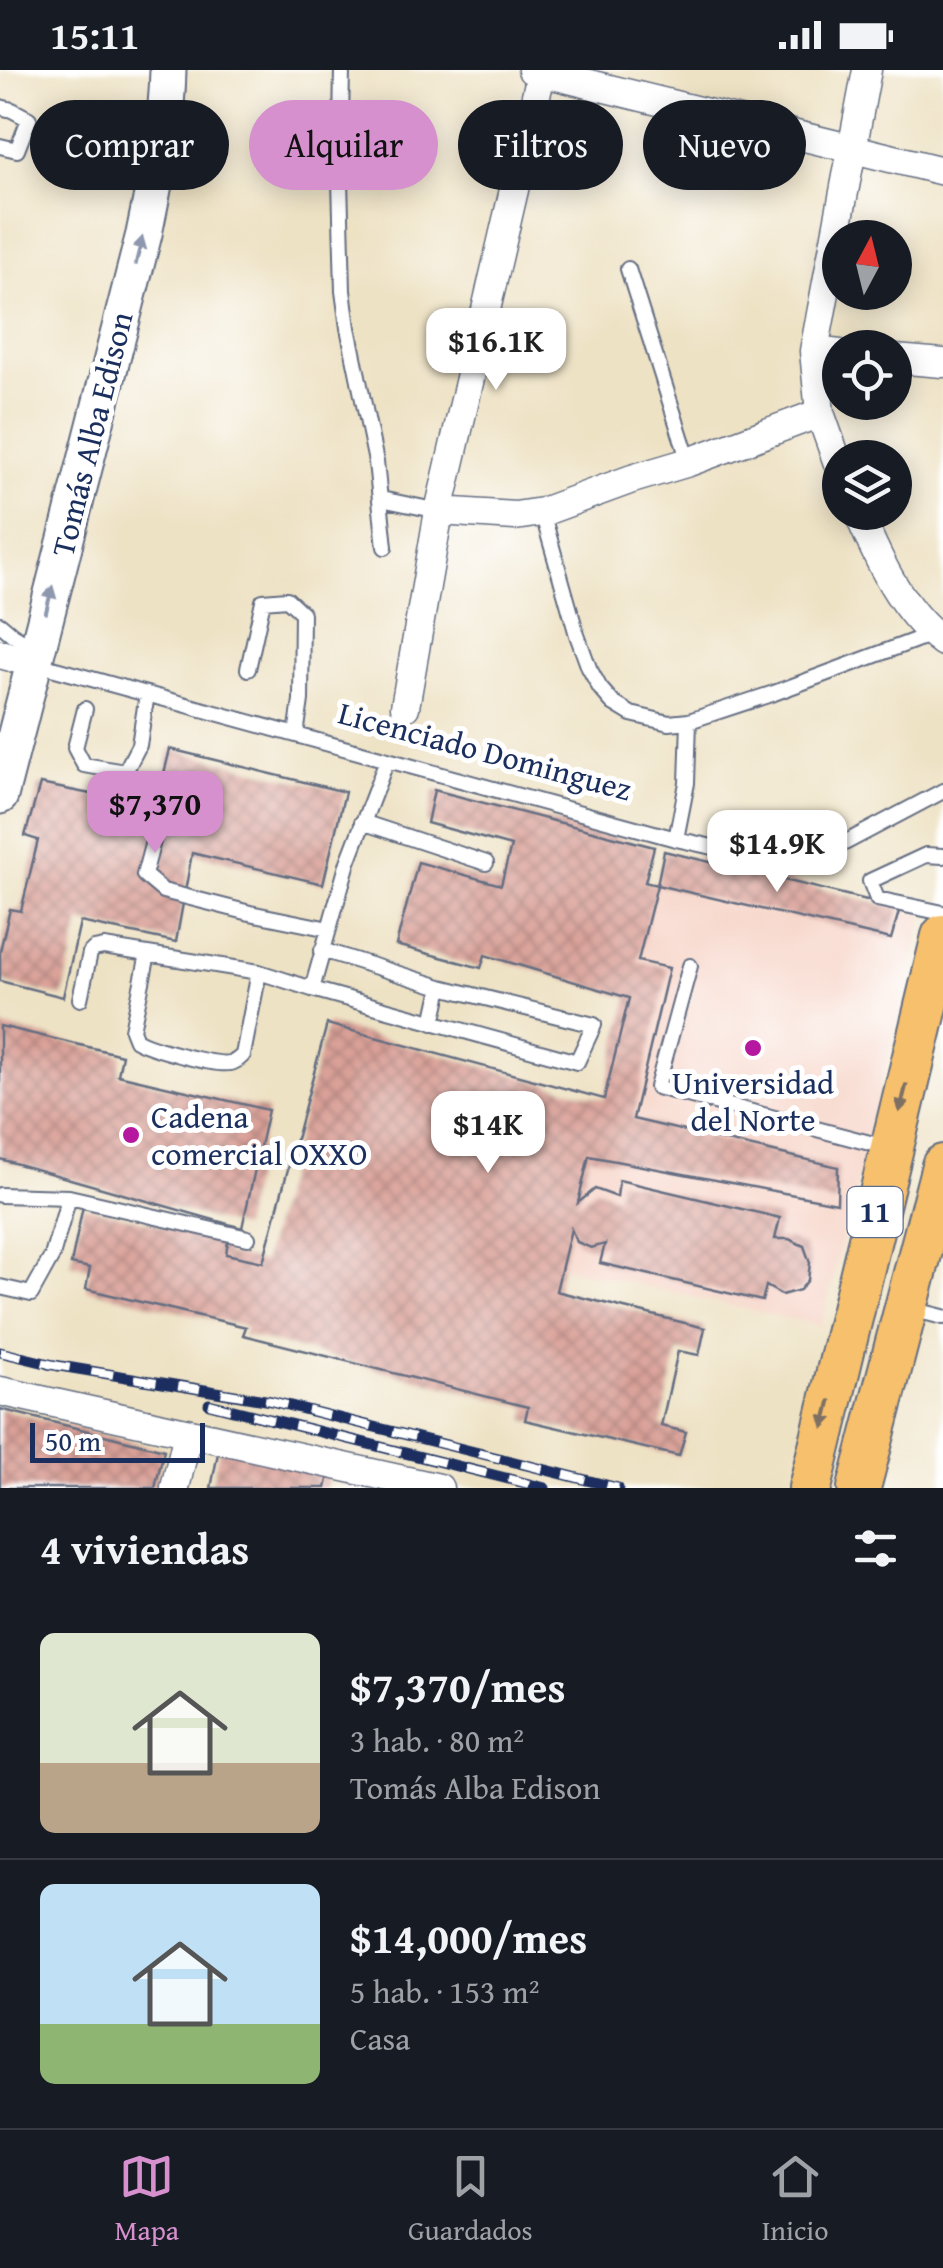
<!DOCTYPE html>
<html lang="es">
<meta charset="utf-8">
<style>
:root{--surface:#171b24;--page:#242831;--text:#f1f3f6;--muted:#9ea1a6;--line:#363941;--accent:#d690ce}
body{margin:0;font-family:"Gentium Book Plus",serif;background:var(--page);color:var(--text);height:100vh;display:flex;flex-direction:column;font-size:38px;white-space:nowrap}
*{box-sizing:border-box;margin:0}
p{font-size:32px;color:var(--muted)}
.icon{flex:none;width:55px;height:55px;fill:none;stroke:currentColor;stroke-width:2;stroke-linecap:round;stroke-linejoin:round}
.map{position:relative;height:1418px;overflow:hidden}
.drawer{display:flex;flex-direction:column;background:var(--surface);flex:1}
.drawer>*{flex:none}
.guide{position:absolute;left:30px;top:30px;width:885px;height:90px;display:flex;gap:20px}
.needle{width:65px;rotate:7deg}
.tools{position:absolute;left:822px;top:150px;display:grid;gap:20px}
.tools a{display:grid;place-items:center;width:90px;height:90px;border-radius:50%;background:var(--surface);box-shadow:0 5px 25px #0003;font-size:50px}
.scale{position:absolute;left:30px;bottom:25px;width:175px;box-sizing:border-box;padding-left:10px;border:5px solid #1b2f5e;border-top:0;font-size:28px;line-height:35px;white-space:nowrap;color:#1b2f5e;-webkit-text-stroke:8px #fff;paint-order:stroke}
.price{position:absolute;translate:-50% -85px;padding:0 22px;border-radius:20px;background:#fff;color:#222;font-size:32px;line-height:65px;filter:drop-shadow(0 2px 5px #0008)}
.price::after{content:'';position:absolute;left:50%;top:60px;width:30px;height:22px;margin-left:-15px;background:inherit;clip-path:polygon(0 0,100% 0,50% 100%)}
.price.on{background:var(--accent);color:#111}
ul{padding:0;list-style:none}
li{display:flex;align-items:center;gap:30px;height:250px;padding:0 40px}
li+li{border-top:2px solid var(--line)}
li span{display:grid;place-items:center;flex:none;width:280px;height:200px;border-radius:15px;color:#555}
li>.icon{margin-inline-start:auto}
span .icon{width:120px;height:120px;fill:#fffc;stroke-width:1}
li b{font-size:42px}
h2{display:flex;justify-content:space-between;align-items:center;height:120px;padding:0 40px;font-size:42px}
.pill{padding:0 35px;border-radius:45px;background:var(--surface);box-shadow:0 5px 25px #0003;font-size:35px;line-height:90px}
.pill.on{background:var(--accent);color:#111}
.status{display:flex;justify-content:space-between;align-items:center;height:70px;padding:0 50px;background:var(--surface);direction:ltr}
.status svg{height:28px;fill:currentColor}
.dock{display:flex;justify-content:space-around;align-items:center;height:140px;border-top:2px solid var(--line);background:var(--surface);font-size:28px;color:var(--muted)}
.dock a{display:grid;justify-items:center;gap:5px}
.dock .on{color:var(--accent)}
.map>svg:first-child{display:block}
.built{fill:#f6d2c4}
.building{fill:url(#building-cross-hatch)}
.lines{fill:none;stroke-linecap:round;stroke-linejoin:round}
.service-casing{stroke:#656e82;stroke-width:18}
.minor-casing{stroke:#656e82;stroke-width:31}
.tertiary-casing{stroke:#656e82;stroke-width:39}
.primary-casing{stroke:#656e82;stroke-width:46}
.service{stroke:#fff;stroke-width:14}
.minor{stroke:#fff;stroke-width:28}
.tertiary{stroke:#fff;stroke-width:35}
.primary{stroke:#f7c06c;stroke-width:42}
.rail-casing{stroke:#1b2f5e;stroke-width:11}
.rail{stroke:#fff;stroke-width:8;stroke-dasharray:22;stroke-linecap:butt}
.oneway{fill:#8d97ae}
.oneway2{fill:#7e7064}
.poi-dot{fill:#b5179e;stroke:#fff;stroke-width:4}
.labels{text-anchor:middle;stroke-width:10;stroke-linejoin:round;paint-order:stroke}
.shield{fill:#fff;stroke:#5f6d8e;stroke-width:2.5}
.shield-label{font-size:30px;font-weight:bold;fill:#1b2f5e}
.street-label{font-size:32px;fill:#1b2f5e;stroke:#fff}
.poi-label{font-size:32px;fill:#1b2f5e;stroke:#fff}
</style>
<div class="status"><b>15:11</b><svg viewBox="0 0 49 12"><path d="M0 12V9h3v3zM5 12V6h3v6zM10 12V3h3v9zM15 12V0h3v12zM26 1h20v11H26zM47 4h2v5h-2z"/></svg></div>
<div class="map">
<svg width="943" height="1418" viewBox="0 0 943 1418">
<defs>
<pattern id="building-cross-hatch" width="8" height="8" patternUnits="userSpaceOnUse" patternTransform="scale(2.5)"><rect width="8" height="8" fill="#daa198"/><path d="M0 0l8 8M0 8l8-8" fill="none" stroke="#b0847f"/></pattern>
</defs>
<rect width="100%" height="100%" fill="#fff"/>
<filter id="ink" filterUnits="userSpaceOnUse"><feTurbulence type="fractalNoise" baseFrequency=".01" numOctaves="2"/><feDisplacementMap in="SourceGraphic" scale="20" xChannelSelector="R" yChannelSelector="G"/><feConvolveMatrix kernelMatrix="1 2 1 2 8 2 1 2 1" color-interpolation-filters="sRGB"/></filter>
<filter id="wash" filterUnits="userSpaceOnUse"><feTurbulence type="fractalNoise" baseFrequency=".0048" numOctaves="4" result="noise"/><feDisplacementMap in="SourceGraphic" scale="40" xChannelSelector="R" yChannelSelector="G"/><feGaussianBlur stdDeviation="2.25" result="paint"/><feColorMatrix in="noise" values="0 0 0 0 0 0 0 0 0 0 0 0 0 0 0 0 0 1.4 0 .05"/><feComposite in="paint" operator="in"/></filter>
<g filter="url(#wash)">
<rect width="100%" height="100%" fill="#eee2c4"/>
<path class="built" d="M664,781L924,845L821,1256L562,1197Z"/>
<g id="blocks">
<path class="building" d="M170,679L345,722L323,814L192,783L176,872L80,852L63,927L0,911V881L10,839L21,841L38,770L25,766L40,714L156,737Z
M434,720L654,777L645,812L657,815L638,891L669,898L633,1049L838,1097L837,1133L589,1086L578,1133L595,1119L617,1127L619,1110L780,1148L775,1169H789L804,1176L810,1193L808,1210L800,1220L782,1225L766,1216L762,1231L600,1193L605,1174L591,1178L577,1172L571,1159L556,1221L705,1258L699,1285L678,1281L661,1356L686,1362L679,1386L525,1350L528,1337L243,1265L246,1257L86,1219L90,1198L71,1194L83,1136L228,1171L226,1184L263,1192L327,954L604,1029L629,928L485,885L481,898L396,875L418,792L501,815L511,776L427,753Z
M664,781L900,838L891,869L657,815Z
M0,956L122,985L118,1005L268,1040L242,1158L0,1089Z
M0,1339L164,1380L155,1418H0Z
M220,1373L331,1397L326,1418H211Z"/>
</g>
</g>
<g filter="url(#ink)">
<use href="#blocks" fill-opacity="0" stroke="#656e82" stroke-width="2.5"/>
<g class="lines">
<g class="service-casing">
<path id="service" d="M342,0L340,110L343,221L348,258L376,392L385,477
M0,37L12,40L29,49L17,80L0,76
M628,199L689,392
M381,429L439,441
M542,442L577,565L589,598L600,618L613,633L631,644L669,653L689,651L774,623L932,564
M0,554L13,565L36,579
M37,594L676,769L781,792H796L818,787L943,721
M248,599L263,531L287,529L302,543L301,630L296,665
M85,639L75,678L84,695L125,702L139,675L147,624
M167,719L144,805L163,821L250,843L329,859
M362,752L486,793
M676,769L687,713L689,651
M943,786L926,785L870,811L877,829L943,843
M148,884L132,960L136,970C150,978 214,996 230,993C237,992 237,990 243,985L259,902
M690,896L657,1017L885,1077
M312,919L577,992L594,955L441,917L322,880
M80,929L90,883L94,879L104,877L259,902L312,919L348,792L387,690
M433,953L441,917
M0,1125L69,1127L248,1168
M0,1217L31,1224L52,1186L69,1127
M911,1239L943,1247"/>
</g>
<g class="minor-casing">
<path id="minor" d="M532,0L943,101
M814,281L840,284
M895,289L943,293
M840,399L820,343L814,281L867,0
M439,441L515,446L542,442L632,409L689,392L820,343
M858,442C878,489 901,541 943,572
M0,584L33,593
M405,637L439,441L542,0
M0,1321L439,1418
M175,1418L188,1363"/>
</g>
<g class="tertiary-casing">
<path id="tertiary" d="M0,726L144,164C155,110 167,56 168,0"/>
</g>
<g class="primary-casing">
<path id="primary" d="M810,1418L943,866
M859,1418L943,1096"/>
</g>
<use href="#service" class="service"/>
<use href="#minor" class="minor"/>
<use href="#tertiary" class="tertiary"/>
<use href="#primary" class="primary"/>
<g class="rail-casing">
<path id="rail" d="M0,1282L58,1296
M48,1294L271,1331L618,1418
M209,1334L545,1418"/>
</g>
<use href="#rail" class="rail"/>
</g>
<defs><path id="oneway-solid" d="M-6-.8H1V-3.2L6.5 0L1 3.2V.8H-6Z" transform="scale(2.5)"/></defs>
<g class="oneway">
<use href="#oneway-solid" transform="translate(139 181) rotate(-76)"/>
<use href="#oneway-solid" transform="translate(49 530) rotate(-76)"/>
</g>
<g class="oneway2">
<use href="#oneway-solid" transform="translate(903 1028) rotate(104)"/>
<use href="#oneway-solid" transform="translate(827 1344) rotate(104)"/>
</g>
</g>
<g class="poi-dot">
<circle cx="753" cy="978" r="10"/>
<circle cx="131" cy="1065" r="10"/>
</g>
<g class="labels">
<rect class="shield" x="847.5" y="1117" width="55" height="50" rx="8"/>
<g class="shield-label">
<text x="875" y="1152">11</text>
</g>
<g class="street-label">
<text transform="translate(92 364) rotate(-76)" y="11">Tomás Alba Edison</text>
<text transform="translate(485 681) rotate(15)" y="11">Licenciado Dominguez</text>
</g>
<g class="poi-label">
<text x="753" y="1024">Universidad<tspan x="753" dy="37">del Norte</tspan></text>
<text x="151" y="1058" text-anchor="start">Cadena<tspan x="151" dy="37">comercial OXXO</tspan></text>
</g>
</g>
</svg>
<div class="tools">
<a><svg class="needle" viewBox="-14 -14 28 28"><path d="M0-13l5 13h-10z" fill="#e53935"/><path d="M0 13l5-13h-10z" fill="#9ea1a6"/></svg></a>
<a><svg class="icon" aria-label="locate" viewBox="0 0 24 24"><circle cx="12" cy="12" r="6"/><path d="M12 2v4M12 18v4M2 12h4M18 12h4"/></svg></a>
<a><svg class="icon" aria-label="layers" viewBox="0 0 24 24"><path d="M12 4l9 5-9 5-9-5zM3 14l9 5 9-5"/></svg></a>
</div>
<div class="scale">50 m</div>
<b class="price" style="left:496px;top:323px">$16.1K</b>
<b class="price on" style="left:155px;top:786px">$7,370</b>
<b class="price" style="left:777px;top:825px">$14.9K</b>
<b class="price" style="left:488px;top:1106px">$14K</b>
<div class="guide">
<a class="pill">Comprar</a>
<a class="pill on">Alquilar</a>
<a class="pill">Filtros</a>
<a class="pill">Nuevo</a>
</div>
</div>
<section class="drawer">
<h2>4 viviendas<svg class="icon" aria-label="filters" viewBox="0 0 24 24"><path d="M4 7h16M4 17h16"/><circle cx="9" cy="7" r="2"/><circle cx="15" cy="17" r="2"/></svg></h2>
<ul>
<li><span style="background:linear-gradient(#dfe7d0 65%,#b9a48a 0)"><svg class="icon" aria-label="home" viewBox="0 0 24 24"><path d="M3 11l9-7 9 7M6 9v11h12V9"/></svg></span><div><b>$7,370/mes</b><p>3 hab. · 80 m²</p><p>Tomás Alba Edison</p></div></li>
<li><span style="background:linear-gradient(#bfe0f5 70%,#8fb573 0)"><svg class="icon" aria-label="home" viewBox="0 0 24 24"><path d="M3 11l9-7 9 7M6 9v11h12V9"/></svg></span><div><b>$14,000/mes</b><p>5 hab. · 153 m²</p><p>Casa</p></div></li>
</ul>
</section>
<nav class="dock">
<a class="on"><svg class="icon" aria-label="map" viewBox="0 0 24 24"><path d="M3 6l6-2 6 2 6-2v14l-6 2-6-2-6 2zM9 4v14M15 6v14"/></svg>Mapa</a>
<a><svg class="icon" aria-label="saved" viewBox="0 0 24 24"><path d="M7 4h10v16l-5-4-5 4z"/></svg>Guardados</a>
<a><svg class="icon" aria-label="home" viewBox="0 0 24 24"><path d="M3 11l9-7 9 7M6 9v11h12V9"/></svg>Inicio</a>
</nav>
